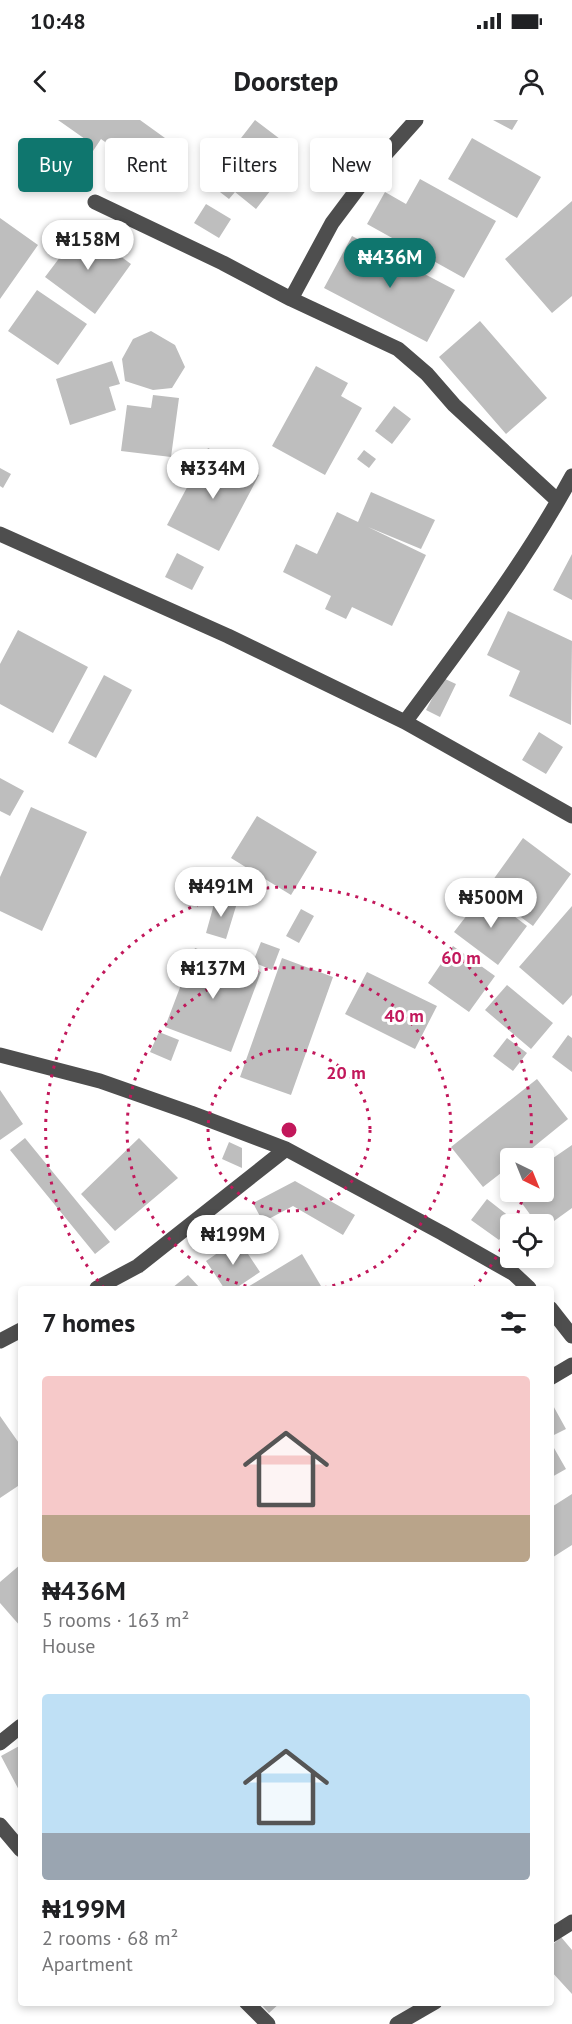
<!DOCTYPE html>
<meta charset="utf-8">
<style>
:root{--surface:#fff;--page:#f2f2f2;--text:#202124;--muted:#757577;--accent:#0f766e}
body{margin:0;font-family:"PT Sans",sans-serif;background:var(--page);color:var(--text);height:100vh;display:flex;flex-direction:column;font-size:22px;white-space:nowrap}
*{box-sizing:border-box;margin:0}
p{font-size:20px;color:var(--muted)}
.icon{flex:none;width:33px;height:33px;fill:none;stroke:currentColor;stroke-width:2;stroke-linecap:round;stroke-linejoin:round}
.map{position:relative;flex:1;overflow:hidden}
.panel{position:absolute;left:18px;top:1166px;width:536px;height:720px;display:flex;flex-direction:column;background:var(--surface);border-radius:6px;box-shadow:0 3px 9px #0003}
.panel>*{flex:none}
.guide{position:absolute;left:18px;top:18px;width:537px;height:54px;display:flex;gap:12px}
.needle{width:39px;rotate:137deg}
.fabs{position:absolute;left:500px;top:1028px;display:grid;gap:12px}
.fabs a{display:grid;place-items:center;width:54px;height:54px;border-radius:6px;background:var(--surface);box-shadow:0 3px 9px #0003;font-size:30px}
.price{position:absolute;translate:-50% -51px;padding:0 14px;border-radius:21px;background:#fff;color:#222;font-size:20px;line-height:39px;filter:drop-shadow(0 2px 3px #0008)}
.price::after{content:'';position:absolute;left:50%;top:36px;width:18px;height:14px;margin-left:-9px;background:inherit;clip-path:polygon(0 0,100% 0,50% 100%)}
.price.active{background:var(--accent);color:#fff}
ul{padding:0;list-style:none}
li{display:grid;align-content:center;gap:12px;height:318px;padding:0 24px}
li span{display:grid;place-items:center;height:186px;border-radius:6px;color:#555}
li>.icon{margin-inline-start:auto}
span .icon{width:108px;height:108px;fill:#fffc;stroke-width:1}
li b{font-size:26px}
h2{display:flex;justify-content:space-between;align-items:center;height:72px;padding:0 24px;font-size:26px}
.tag{padding:0 21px;border-radius:6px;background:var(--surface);box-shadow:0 3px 9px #0003;font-size:21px;line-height:54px}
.tag.active{background:var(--accent);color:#fff}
.status{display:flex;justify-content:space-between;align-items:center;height:42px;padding:0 30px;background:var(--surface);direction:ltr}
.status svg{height:16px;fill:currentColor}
header{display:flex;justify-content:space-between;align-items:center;height:78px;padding:0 24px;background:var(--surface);font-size:27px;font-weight:700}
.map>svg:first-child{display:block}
.building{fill:#bebebe}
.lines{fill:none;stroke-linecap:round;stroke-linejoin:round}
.minor{stroke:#4e4e4e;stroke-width:15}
.ring{fill:none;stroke:#c2185b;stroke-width:3;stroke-dasharray:3 6}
.centre{fill:#c2185b;stroke:#fff;stroke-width:3}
.ring-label{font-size:18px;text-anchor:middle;font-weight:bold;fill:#c2185b;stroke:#fff;stroke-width:6;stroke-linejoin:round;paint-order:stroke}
</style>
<div class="status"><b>10:48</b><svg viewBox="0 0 49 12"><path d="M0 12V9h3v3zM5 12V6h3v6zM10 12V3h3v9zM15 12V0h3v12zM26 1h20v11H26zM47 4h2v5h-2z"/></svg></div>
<header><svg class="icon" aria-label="back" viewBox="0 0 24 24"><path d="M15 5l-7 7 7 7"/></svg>Doorstep<svg class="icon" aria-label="person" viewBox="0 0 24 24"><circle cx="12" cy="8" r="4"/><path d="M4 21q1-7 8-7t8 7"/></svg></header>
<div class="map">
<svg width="572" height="1904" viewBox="0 0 572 1904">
<rect width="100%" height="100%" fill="#fff"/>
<path class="building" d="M58,0H140L165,18L142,49L101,19L91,34L80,26L85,19Z
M255,0L280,19L277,23L296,38L256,89L235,72L229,79L207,62Z
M493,0H518L512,10Z
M472,18L541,57L517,98L448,59Z
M420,59L496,101L464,158L367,104L385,72L406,84Z
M572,81V176L552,193L505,139Z
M206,84L231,99L219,118L194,103Z
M0,98L38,125L0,179Z
M82,108L131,144L95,194L45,157Z
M352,116L455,170L427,222L324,168Z
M37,170L87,204L58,245L8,211Z
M480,201L547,278L506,314L439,237Z
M151,211L175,225L185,247L172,268L153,270L125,261L122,239L133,219Z
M112,241L120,264L109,267L116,290L70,305L56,259Z
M316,246L348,263L341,276L362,288L325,355L272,326Z
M153,275L179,278L171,337L121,331L127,285L151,288Z
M394,286L411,299L392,324L375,311Z
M208,328L259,355L219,431L167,405Z
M364,330L376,339L369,348L357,339Z
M0,348L11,354L3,368L0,366Z
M371,372L435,400L421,429L368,407L426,435L392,506L352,487L346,499L325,489L331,476L283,452L296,424L317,434L337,392L358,402Z
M177,433L204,447L192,470L165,457Z
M572,434V480L553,470Z
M508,491L572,521L571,605L509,576L520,551L487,535Z
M18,510L88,547L53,613L0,584V544Z
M104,555L132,570L96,638L68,623Z
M443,558L456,564L440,597L426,590Z
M539,612L563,627L546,654L522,640Z
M0,658L24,671L10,696L0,691Z
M31,687L87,712L42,811L0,791V757Z
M257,696L317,732L291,775L231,738Z
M523,718L571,754L533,806L485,771Z
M484,773L527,806L498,845L454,812Z
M216,777L237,783L226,819L206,813Z
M572,786V875L563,885L519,847Z
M301,789L314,796L299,823L286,816Z
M261,822L280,829L272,850L253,842Z
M453,826L495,856L469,892L428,863Z
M195,828L261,852L231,932L165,907Z
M282,838L333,857L291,975L240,957Z
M367,852L437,886L415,929L345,894Z
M507,865L553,903L531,929L485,890Z
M159,912L179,920L171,941L150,932Z
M568,915L572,918V952L552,937Z
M507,918L527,933L513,951L493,936Z
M537,959L568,999L520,1038H510V1046L483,1067L451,1027Z
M0,970L23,1004L0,1020Z
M25,1018L110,1122L95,1134L10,1030Z
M139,1018L178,1058L115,1111L81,1074Z
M229,1022L242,1028V1048L222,1039Z
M572,1025V1088L543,1109V1104H537L513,1071H543V1045Z
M295,1061L355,1095L343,1115L293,1086L263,1102L253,1083Z
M487,1079L514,1100L499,1120L471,1100Z
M238,1119L260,1152L236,1168H224L206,1141Z
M302,1134L321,1166L318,1168H246Z
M188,1155L200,1168H172Z
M550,1280L566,1309L552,1316L550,1314Z
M0,1296L21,1326V1364L0,1378Z
M550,1321L566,1349L550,1358Z
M572,1374V1425L550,1439V1388Z
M21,1444V1507L0,1483V1462Z
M21,1625V1674L1,1636Z
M561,1817L572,1830V1874L550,1850V1827Z
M259,1882H281L269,1893Z"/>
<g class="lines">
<path class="minor" d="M95,82L223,143L291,179L398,229L427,254L454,285L558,381
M291,179L332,103L374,47L416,0
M0,414L228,516L405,602L572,696
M405,602C464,522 525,443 572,356
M0,935L100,961L191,993L286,1029L442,1113L514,1154L529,1168
M97,1168L138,1146L286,1029
M550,1188L572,1216
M0,1221L21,1210
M550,1258L572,1245
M0,1623L21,1606
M0,1705L21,1730
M550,1816L572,1802
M246,1882L268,1904
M397,1904L435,1882"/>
</g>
<g class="ring">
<circle cx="289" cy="1010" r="81"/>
<path d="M255 1168A162 162 0 1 1 323 1168"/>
<path d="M524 1073A243 243 0 0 1 514 1103M509 1113A243 243 0 0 1 474 1168M104 1168A243 243 0 1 1 530 1038"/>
</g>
<circle cx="289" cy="1010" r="9" class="centre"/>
<g class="ring-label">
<text x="461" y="844">60 m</text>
<text x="404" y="902">40 m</text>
<text x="346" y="959">20 m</text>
</g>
</svg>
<div class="fabs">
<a><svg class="needle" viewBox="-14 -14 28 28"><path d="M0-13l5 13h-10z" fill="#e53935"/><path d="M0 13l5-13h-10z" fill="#757577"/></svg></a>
<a><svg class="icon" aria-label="locate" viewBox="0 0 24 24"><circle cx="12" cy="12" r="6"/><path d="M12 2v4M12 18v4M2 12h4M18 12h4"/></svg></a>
</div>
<b class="price" style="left:88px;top:151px">₦158M</b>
<b class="price active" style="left:390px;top:169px">₦436M</b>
<b class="price" style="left:213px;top:380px">₦334M</b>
<b class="price" style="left:221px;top:798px">₦491M</b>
<b class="price" style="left:491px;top:809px">₦500M</b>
<b class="price" style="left:213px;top:880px">₦137M</b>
<b class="price" style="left:233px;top:1146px">₦199M</b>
<div class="guide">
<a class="tag active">Buy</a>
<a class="tag">Rent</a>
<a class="tag">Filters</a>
<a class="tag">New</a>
</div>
<section class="panel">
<h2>7 homes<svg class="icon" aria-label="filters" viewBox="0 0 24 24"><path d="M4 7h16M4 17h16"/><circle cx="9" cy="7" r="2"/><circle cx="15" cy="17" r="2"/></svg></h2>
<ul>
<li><span style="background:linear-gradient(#f6c9c9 75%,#b9a48a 0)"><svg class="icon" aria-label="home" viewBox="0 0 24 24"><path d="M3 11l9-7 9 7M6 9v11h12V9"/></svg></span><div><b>₦436M</b><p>5 rooms · 163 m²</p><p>House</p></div></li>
<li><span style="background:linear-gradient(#bfe0f5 75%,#9aa5b1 0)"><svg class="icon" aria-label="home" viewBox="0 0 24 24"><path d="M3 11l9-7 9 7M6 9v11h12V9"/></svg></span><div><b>₦199M</b><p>2 rooms · 68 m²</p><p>Apartment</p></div></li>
</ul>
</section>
</div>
